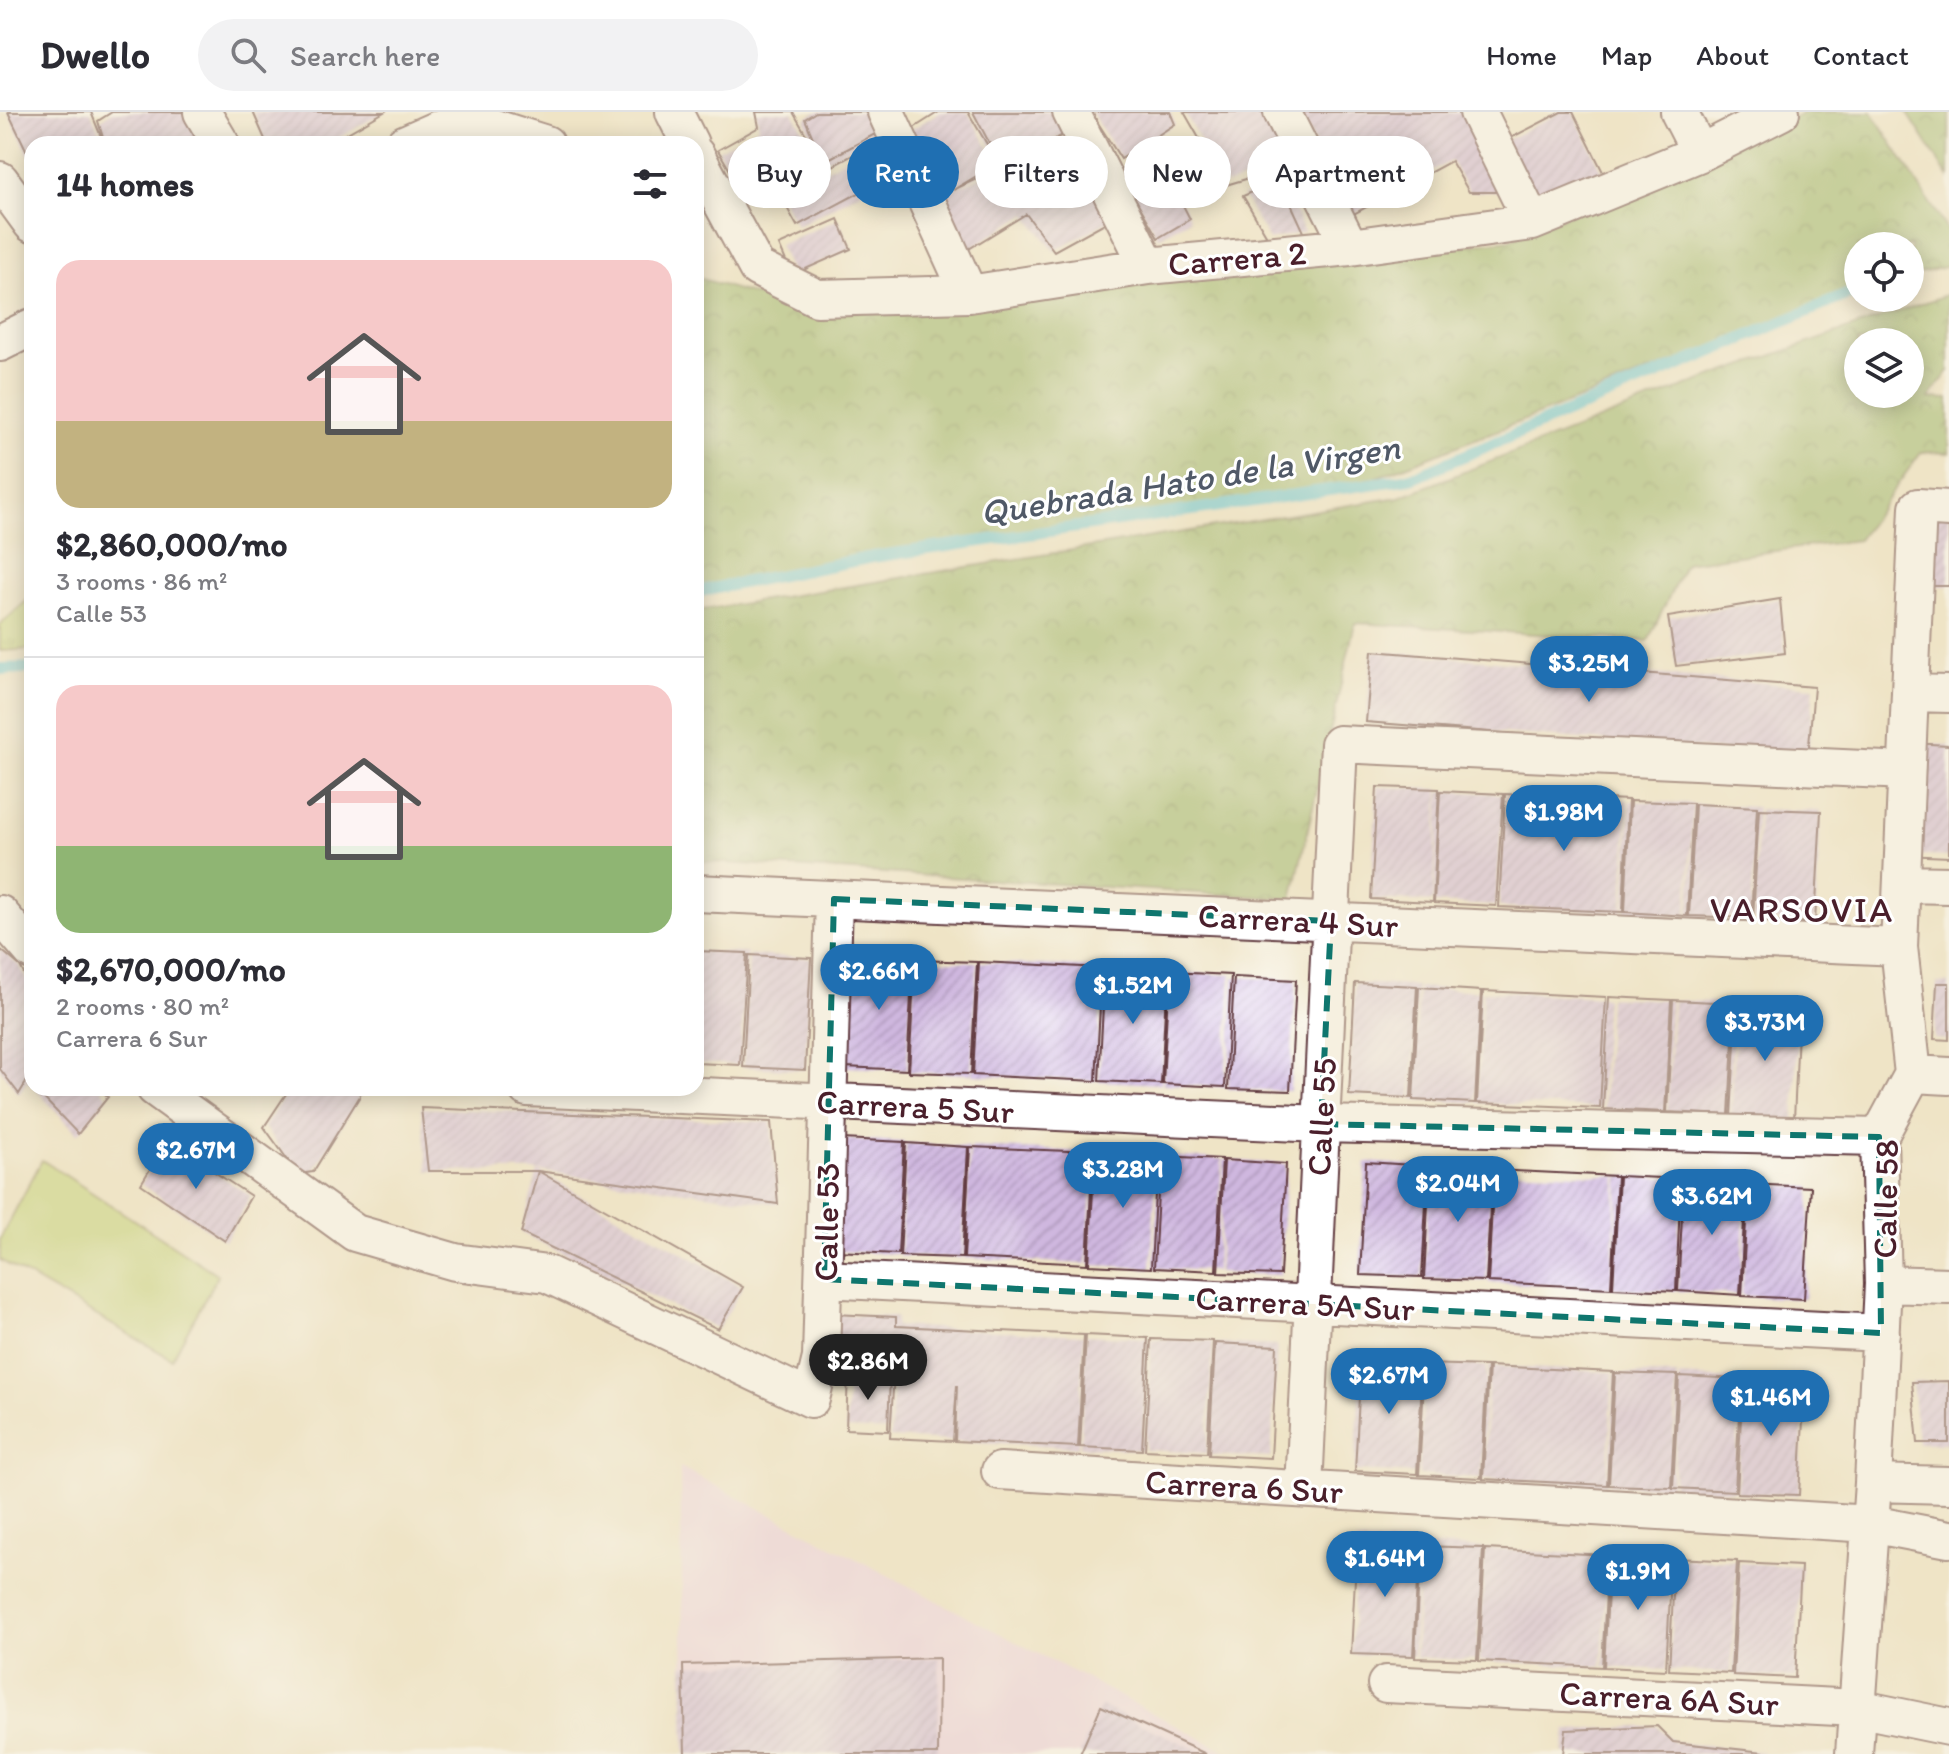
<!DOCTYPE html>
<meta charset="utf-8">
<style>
:root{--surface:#fff;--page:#f2f2f3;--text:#2b2b33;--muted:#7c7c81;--line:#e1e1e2;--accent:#1f6fb2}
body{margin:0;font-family:Itim,sans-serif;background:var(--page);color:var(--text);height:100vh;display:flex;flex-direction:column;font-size:30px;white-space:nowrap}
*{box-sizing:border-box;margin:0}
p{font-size:26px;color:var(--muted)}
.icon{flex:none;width:44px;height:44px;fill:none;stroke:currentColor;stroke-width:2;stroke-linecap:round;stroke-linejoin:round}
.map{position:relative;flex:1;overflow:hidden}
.side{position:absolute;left:24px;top:24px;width:680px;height:960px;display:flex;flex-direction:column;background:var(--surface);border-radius:24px;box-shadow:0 4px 20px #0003}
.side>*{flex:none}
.hud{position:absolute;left:728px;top:24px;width:760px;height:72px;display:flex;gap:16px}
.fabs{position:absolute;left:1844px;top:120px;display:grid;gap:16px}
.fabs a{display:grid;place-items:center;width:80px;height:80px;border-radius:50%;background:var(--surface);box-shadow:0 4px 20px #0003;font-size:40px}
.price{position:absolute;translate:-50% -68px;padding:0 18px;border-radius:28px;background:var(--accent);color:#fff;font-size:26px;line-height:52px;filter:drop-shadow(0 2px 4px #0008)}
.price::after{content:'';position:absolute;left:50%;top:48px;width:24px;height:18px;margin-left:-12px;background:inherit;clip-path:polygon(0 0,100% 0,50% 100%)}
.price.active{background:#222;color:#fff}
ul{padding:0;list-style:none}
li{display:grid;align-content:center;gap:16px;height:424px;padding:0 32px}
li+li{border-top:2px solid var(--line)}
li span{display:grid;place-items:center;height:248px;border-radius:24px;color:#555}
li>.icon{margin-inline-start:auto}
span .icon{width:144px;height:144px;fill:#fffc;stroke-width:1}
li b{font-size:34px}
h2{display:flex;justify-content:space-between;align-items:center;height:96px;padding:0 32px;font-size:34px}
.chip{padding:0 28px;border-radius:36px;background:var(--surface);box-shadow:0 4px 20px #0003;font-size:28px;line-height:72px}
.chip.active{background:var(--accent);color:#fff}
header{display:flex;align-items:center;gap:48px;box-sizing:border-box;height:112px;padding:0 40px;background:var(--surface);border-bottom:2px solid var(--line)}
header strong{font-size:38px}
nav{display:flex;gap:44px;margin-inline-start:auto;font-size:28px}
.search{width:560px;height:72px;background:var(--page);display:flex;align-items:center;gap:20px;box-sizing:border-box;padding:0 28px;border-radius:44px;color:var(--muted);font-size:30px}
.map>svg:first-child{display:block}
.built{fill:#eed0e8}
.forest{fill:url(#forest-crowns);stroke:#716a49;stroke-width:2;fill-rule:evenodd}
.park{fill:url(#park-tufts);stroke:#867950;stroke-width:2}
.garden{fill:#c1d376;stroke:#867950;stroke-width:2}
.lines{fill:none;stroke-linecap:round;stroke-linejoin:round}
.stream{stroke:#5bc4d7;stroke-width:12}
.building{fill:url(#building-hatch)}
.street-casing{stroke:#633d42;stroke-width:40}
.street{stroke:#fff;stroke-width:36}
.marked{fill:none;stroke:#0f766e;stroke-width:6;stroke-dasharray:16 10;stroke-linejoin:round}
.labels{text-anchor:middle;stroke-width:6;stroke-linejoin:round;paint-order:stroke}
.street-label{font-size:34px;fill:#4a1f2b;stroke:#fff}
.water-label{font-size:36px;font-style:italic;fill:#505967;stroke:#fff}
.neighbourhood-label{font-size:36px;letter-spacing:2px;fill:#4a1f2b;stroke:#fff}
</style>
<header>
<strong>Dwello</strong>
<div class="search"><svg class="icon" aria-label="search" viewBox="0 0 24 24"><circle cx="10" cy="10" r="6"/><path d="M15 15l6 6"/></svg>Search here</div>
<nav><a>Home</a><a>Map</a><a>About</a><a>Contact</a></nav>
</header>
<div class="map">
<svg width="1949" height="1642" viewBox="0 0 1949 1642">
<defs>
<pattern id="forest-crowns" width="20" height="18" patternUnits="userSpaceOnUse" patternTransform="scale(2)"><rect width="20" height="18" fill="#98b567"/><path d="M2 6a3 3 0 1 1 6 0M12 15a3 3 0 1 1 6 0" fill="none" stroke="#7e9355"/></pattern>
<pattern id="park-tufts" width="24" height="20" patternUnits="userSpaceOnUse" patternTransform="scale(2)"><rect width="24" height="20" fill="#c1d376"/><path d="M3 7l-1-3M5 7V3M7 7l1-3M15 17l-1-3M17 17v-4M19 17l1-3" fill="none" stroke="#a7b566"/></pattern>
<pattern id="building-hatch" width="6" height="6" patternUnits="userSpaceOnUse" patternTransform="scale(2)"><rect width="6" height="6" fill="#cfb7df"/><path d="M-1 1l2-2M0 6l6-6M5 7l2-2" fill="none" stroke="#b39dc0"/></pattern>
</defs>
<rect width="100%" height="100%" fill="#fff"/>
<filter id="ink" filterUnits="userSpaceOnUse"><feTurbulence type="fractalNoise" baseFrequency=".0125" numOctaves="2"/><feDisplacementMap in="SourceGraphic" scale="16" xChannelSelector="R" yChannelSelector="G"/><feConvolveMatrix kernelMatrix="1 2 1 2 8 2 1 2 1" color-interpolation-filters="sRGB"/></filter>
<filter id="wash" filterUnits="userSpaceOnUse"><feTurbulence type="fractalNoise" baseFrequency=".006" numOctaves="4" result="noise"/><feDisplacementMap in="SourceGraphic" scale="32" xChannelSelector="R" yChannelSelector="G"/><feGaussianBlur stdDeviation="1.8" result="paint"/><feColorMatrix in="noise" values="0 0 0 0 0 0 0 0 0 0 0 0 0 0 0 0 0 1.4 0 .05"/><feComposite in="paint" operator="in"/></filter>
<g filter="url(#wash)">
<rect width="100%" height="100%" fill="#efe4c6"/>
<path class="built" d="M680,1355L1231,1642H685Z"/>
<path class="forest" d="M1806,0H1872L1949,121V154L1910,164V134H1858V179L1354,374L696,476V165L820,203L1510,128Z
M1907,0H1949V66Z
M1949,182V259L1929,286L1949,287V341L1921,340L1858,428L1685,451L1648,529L1355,511L1292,787L696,749V499L1399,385L1702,268ZM1858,230H1910V282H1858Z"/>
<path class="park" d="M32,484V537L0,539V513Z"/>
<path class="garden" d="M42,1048L218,1163L172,1247L0,1148V1127Z"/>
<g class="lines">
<path class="stream" d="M696,480L873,445L1411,366L1854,180
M0,557L32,556"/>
</g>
<g id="blocks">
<path class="building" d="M8,0H91L104,32H32V50Z
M112,0H186L200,32H105L98,9Z
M253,0H384L328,32H312L310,29L303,32H267Z
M756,0H793L811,31L738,72L718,38L759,15Z
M816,0H865L879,20L823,50L805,7Z
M939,0H968L998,51L953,78L1002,55L973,0H1068L1077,16L1053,28L1069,60L1086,53L1112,107L1054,139L1026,102L967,138L909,19Z
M1091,0H1170L1175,12L1121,47Z
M1184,0H1276L1306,49L1226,73Z
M1299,0H1463L1506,80H1469L1451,49L1352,103Z
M1561,0H1573L1606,66L1539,100L1503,30Z
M867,35L885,67L797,114L780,83Z
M1155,38L1190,107L1158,126L1121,62Z
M1280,68L1304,120L1269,128L1243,84Z
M838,107L851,137L792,163L779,133Z
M1930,402L1949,403V474H1930Z
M1780,487L1785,541L1676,554L1668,505Z
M1372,539L1814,575L1808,645L1366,610Z
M1909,631L1949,633V745L1903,743Z
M1377,675L1439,677L1433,790L1371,787Z
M1440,679L1503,682L1496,794L1434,791Z
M1505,682L1628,688L1623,800L1499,795Z
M1630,689L1693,691L1687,804L1625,800Z
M1695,692L1757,695L1751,806L1689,804Z
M1759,697L1821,699L1815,811L1753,808Z
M0,837L20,854L32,878V974L27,969L19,982L0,957Z
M696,839L747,841L740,953L696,951Z
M749,843L811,846L805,958L743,955Z
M851,843L913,846L907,958L845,955Z
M915,848L977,850L971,962L909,960Z
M979,850L1102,856L1096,969L973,963Z
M1105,857L1167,860L1161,972L1099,969Z
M1169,860L1231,863L1225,975L1163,972Z
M1234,865L1296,868L1290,979L1228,977Z
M1355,871L1417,874L1411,986L1349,983Z
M1937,871H1949V928L1934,927Z
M1419,875L1481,879L1475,991L1413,988Z
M1483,879L1606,885L1600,996L1477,991Z
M1609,885L1671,888L1665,1000L1603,997Z
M1673,888L1735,891L1729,1003L1667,1000Z
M1737,893L1799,896L1794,1008L1731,1005Z
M34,976H100L108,985L78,1022Z
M290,976H359L360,984L313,1060L298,1062L264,1015Z
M421,996L771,1010L778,1092L538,1059L743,1175L718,1217L521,1121L538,1059H428Z
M842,1027L904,1030L898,1142L836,1139Z
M167,1029L251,1084L225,1129L141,1072Z
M906,1031L968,1035L962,1146L900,1144Z
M970,1035L1093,1040L1087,1152L964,1146Z
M1095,1041L1157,1044L1151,1156L1089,1153Z
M1160,1044L1222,1047L1216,1159L1154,1156Z
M1224,1048L1286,1052L1280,1163L1218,1161Z
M1366,1050L1428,1054L1422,1165L1360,1163Z
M1430,1055L1492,1058L1486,1169L1424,1167Z
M1494,1058L1617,1064L1611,1176L1488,1170Z
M1619,1064L1681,1067L1676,1179L1613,1176Z
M1684,1067L1746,1070L1740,1183L1678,1179Z
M1748,1072L1811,1075L1804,1187L1742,1184Z
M834,1202L896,1205V1214L1084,1223L1078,1335L955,1329L957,1273L953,1329L890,1326L894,1261L832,1258Z
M1086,1223L1148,1226L1142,1338L1080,1335Z
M1151,1227L1213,1229L1207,1341L1145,1338Z
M1215,1231L1277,1234L1271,1346L1209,1343Z
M1361,1247L1423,1250L1417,1362L1355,1359Z
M1425,1252L1487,1254L1481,1366L1419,1363Z
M1489,1254L1613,1260L1607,1373L1483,1367Z
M848,1260L890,1263L888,1319L846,1317Z
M1615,1261L1677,1263L1671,1375L1609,1373Z
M1679,1264L1741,1267L1735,1379L1673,1376Z
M1743,1269L1805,1271L1799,1383L1737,1381Z
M1949,1269V1331H1918L1912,1270Z
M1357,1429L1419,1432L1413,1544L1351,1542Z
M1420,1434L1483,1436L1477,1548L1415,1546Z
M1485,1437L1608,1443L1602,1555L1479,1549Z
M1610,1443L1672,1446L1666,1558L1604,1555Z
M1675,1446L1737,1449L1731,1561L1669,1558Z
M1739,1451L1801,1454L1795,1566L1733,1563Z
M939,1546L938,1642H685L683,1553Z
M1101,1594L1206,1642H1080Z
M1657,1614L1673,1630L1763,1640V1642H1563L1566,1618Z"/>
</g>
</g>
<g filter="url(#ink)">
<use href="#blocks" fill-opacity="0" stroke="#633d42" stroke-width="2"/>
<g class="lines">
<g class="street-casing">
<path id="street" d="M202,0L221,32
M674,0L690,32
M886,0L969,182
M1071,0L1148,154
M1282,0L1350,135
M1478,0L1532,110
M1679,0L1700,41
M404,32L463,6L546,32
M696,43L757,156L817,186L969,182L1148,154L1350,135L1532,110L1700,41L1781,0
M0,68L32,112
M0,231L32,215
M1910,581L1949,582
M1902,772L1949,773
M696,781L1899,835
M0,802L32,839
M1913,962L1949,964
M155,976L355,1121L455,1150L547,1162L811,1287L821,1246L834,787
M527,976L1321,1012L1879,1025
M824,1167L1881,1221
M1883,1172L1949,1174
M1000,1359L1871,1412L1949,1427
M1873,1371L1949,1373
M1304,1377L1339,632L1906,659
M1386,1572L1857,1596L1949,1615
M1854,1642L1873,1371L1883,1172L1879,1025L1913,962L1899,835L1918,395L1949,397"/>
</g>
<use href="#street" class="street"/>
</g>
</g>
<path d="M0 0H1949V1642H0ZM834,787L1331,809L1321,1012L1879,1025L1881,1221L824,1167Z" fill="#efe4c6" fill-opacity=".55" fill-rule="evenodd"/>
<path class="marked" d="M834,787L1331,809L1321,1012L1879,1025L1881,1221L824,1167Z"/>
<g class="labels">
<g class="street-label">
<text transform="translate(1237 146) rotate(-5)" y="12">Carrera 2</text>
<text transform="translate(1298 808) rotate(3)" y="12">Carrera 4 Sur</text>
<text transform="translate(915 994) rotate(3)" y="12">Carrera 5 Sur</text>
<text transform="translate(1321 1005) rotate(-87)" y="12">Calle 55</text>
<text transform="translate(1885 1087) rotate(-89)" y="12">Calle 58</text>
<text transform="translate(826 1110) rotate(-89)" y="12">Calle 53</text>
<text transform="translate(1305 1191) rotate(3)" y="12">Carrera 5A Sur</text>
<text transform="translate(1244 1374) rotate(3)" y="12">Carrera 6 Sur</text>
<text transform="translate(1669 1586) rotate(3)" y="12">Carrera 6A Sur</text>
</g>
<g class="water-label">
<text transform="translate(1190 367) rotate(-9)" y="13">Quebrada Hato de la Virgen</text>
</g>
<g class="neighbourhood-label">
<text x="1802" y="810">VARSOVIA</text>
</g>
</g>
</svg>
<div class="fabs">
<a><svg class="icon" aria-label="locate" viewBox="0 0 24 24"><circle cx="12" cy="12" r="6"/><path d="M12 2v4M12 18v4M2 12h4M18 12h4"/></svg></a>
<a><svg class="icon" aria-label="layers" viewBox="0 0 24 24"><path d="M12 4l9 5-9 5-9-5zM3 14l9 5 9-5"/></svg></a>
</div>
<b class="price" style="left:1589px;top:592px">$3.25M</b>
<b class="price" style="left:1564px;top:741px">$1.98M</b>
<b class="price" style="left:879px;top:900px">$2.66M</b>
<b class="price" style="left:1133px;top:914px">$1.52M</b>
<b class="price" style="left:1765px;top:951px">$3.73M</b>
<b class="price" style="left:196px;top:1079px">$2.67M</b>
<b class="price" style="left:1123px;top:1098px">$3.28M</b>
<b class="price" style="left:1458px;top:1112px">$2.04M</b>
<b class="price" style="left:1712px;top:1125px">$3.62M</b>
<b class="price active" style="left:868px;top:1290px">$2.86M</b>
<b class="price" style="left:1389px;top:1304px">$2.67M</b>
<b class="price" style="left:1771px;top:1326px">$1.46M</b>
<b class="price" style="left:1385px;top:1487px">$1.64M</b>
<b class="price" style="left:1638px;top:1500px">$1.9M</b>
<div class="hud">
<a class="chip">Buy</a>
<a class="chip active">Rent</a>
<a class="chip">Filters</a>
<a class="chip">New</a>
<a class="chip">Apartment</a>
</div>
<section class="side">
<h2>14 homes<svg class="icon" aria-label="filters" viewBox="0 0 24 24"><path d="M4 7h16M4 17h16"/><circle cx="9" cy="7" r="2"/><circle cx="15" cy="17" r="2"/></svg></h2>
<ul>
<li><span style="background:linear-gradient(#f6c9c9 65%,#c2b280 0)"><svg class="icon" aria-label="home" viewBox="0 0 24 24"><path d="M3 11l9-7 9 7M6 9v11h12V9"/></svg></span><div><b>$2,860,000/mo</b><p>3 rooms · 86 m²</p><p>Calle 53</p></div></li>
<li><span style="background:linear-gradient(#f6c9c9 65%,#8fb573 0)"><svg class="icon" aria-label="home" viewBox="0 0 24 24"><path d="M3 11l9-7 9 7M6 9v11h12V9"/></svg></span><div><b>$2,670,000/mo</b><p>2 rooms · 80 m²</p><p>Carrera 6 Sur</p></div></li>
</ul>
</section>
</div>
